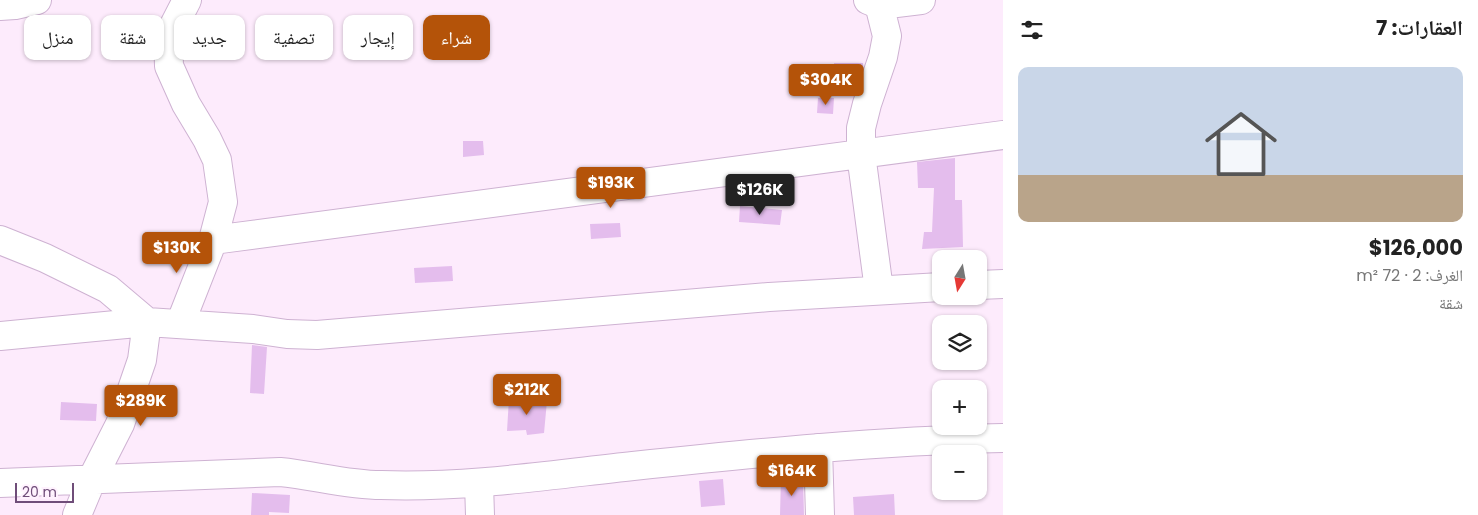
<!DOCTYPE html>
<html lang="ar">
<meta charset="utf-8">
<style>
:root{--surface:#fff;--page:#f2f2f2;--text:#222;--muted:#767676;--accent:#b45309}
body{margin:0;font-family:Poppins,"Noto Naskh Arabic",sans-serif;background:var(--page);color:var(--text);direction:rtl;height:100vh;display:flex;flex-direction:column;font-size:19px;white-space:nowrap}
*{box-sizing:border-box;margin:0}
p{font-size:16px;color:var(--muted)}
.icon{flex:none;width:28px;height:28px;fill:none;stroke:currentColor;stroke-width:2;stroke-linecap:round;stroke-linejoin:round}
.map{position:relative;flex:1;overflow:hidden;direction:ltr}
.sheet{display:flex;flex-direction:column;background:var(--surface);width:475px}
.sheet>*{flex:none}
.top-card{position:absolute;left:15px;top:15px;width:475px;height:45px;direction:rtl;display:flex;gap:10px}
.needle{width:32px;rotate:191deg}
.controls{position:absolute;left:932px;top:250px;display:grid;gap:10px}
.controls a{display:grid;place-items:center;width:55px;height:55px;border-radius:10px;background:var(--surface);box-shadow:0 1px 4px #0004;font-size:25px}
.scale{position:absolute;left:15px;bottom:12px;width:59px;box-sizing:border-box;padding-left:5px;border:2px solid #6f4d79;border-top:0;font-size:14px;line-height:18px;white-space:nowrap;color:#6f4d79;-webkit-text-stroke:4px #fff2fe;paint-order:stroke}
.price{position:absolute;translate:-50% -42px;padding:0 11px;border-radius:5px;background:var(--accent);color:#fff;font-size:16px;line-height:32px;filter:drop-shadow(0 1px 2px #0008)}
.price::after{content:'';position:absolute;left:50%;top:30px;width:15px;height:11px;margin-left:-8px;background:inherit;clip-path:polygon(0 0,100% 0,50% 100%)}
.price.current{background:#222;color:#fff}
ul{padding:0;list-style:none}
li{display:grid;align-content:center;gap:10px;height:265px;padding:0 15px}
li span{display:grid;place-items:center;height:155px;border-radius:10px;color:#555}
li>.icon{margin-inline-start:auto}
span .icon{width:90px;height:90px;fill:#fffc;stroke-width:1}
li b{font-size:21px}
h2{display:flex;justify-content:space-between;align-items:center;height:60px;padding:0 15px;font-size:21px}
.tag{padding:0 18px;border-radius:10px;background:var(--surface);box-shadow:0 1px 4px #0004;font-size:18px;line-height:45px}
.tag.current{background:var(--accent);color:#fff}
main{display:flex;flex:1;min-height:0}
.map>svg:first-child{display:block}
.building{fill:#e4bded}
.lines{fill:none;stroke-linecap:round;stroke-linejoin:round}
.minor-casing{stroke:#ceb2d2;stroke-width:30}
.minor{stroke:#fff;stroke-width:28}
</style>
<main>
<section class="sheet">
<h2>العقارات: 7<svg class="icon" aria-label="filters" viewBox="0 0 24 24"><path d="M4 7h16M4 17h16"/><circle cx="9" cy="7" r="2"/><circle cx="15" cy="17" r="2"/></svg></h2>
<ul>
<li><span style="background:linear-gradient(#c9d6e8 70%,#b9a48a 0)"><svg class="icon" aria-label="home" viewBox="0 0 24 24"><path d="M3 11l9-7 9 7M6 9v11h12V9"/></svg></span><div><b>$126,000</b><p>الغرف: 2 · 72 m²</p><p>شقة</p></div></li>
</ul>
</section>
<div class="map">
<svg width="1003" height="515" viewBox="0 0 1003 515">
<rect width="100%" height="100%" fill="#fdebfc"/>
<path class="building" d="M834,63H863V68L857,84H834Z
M818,98H834L833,114L817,113Z
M463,141H483L484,155L463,157Z
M955,158V200H962L963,247L922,249L924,232H932L934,188H918L917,162Z
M740,206L782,210L780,225L739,222Z
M620,223L621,237L591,239L590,224Z
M452,266L453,281L415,283L414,268Z
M252,345L267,347L264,394L250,393Z
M509,398L547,401L544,433L527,435L526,430L507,431Z
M61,402L97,404L96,421L60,420Z
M781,478L803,479L804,515H780Z
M723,479L725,505L701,507L699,481Z
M252,493L290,495L289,513L269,512V515H251Z
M894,494L895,515H854L853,497Z"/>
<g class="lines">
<g class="minor-casing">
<path id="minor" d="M868,0L880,5L921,0
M878,0L887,36L883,57L867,104L861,128V154L879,290
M0,6L15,5L37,0
M0,240L45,258L108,289L147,322L142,360L120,424L92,479L77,515
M213,240L1003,135
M979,285L1003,284
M180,324L213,240L223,202L217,160L207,139L186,104L169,66L168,37L187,0
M0,336L147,322L253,329L287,334L317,335L769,297L941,287
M818,448L820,515
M0,483L280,472C313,475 347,485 381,485C465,488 550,475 633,466C756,453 879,441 1003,438
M479,483L480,515"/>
</g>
<use href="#minor" class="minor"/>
</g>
</svg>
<div class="controls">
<a><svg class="needle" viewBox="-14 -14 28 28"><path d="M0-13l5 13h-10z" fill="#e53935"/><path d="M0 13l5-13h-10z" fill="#767676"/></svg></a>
<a><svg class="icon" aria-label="layers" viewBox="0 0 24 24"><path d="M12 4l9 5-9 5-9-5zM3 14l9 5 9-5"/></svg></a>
<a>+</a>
<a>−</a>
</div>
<div class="scale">20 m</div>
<b class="price" style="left:826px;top:106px">$304K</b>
<b class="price" style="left:611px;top:209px">$193K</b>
<b class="price current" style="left:760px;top:216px">$126K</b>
<b class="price" style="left:177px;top:274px">$130K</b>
<b class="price" style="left:527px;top:416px">$212K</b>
<b class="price" style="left:141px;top:427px">$289K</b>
<b class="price" style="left:792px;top:497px">$164K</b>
<div class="top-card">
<a class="tag current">شراء</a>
<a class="tag">إيجار</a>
<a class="tag">تصفية</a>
<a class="tag">جديد</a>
<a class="tag">شقة</a>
<a class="tag">منزل</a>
</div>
</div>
</main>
